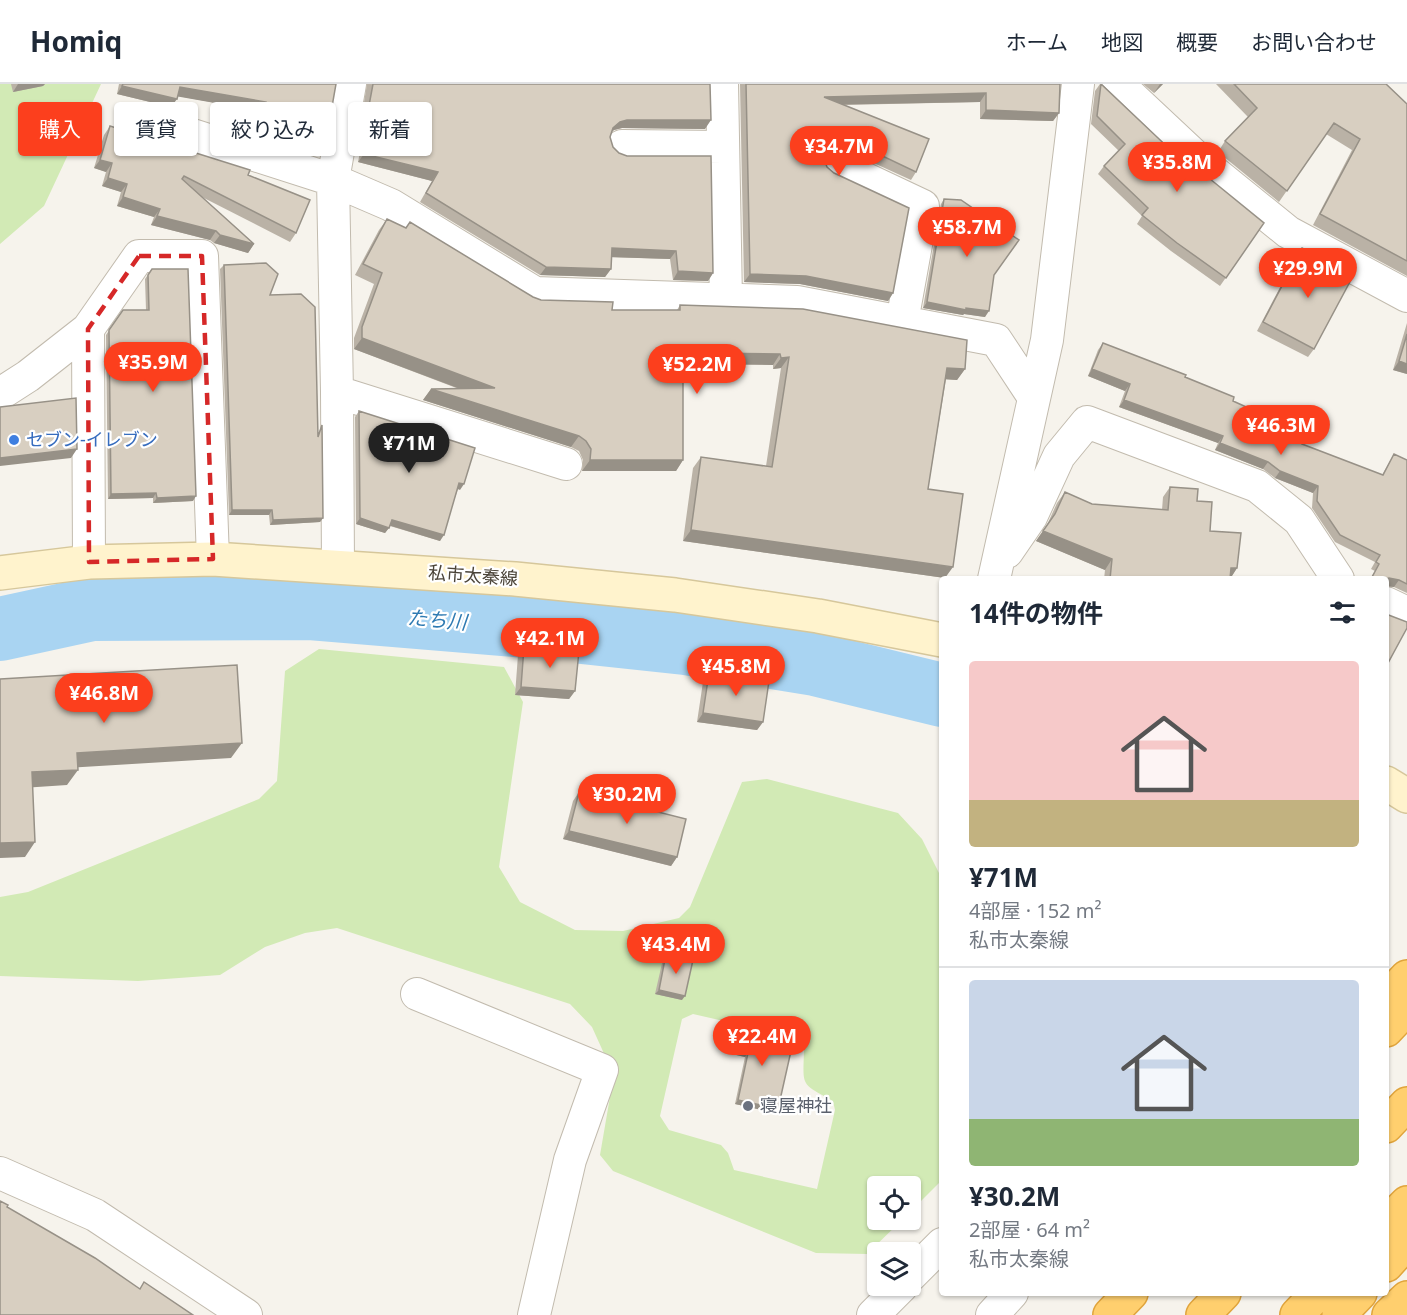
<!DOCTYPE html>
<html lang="ja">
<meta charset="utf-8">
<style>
:root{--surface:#fff;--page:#f2f2f3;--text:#1f2937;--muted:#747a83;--line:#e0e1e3;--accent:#fc3f1d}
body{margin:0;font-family:"Noto Sans","Noto Sans JP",sans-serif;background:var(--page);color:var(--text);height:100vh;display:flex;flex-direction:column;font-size:22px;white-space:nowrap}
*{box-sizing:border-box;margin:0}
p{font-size:20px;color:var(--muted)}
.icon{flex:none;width:33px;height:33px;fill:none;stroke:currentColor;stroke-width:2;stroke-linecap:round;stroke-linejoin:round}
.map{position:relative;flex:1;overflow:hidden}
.drawer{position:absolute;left:939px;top:492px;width:450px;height:720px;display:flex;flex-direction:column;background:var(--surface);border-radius:6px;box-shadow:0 2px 4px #0004}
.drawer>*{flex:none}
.top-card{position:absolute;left:18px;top:18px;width:570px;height:54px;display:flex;gap:12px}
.controls{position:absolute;left:867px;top:1092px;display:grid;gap:12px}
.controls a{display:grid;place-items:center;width:54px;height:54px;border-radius:6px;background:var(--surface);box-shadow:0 2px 4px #0004;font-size:30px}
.price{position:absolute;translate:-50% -51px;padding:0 14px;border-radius:21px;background:var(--accent);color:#fff;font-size:20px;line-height:39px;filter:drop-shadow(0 2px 3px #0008)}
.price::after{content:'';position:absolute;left:50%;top:36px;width:18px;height:14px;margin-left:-9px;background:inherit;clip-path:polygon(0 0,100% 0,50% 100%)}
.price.current{background:#222;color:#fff}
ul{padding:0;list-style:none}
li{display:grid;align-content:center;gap:12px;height:318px;padding:0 30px}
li+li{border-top:2px solid var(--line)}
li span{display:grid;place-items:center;height:186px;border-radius:6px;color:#555}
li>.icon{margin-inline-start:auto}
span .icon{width:108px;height:108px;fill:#fffc;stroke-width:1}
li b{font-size:26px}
h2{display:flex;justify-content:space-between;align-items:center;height:72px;padding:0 30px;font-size:26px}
.tag{padding:0 21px;border-radius:6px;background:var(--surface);box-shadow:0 2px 4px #0004;font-size:21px;line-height:54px}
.tag.current{background:var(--accent);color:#fff}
header{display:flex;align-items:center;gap:36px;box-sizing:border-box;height:84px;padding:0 30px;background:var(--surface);border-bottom:2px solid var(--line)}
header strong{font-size:28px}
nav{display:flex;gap:33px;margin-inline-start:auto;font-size:21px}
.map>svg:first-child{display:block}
.green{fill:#d2eab5;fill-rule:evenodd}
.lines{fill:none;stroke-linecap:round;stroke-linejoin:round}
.river{stroke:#a9d4f2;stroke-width:64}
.street-casing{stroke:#c2bbae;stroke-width:34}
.secondary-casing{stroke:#d6c79b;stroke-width:36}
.highway-casing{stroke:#e0a43c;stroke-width:36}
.street{stroke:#fff;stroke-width:32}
.secondary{stroke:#fff3cd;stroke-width:33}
.highway{stroke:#ffcf6e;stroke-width:33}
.wall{fill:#bab2a6}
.shaded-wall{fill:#979187}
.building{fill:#d8cfc1;stroke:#979187;stroke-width:1.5}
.marked{fill:none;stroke:#d62828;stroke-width:4.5;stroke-dasharray:12 8;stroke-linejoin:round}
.shop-dot{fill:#3f7fe0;stroke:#fff;stroke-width:2}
.worship-dot{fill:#6b7280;stroke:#fff;stroke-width:2}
.labels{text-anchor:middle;stroke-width:4.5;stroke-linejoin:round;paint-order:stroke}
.shop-label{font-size:18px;fill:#366cbe;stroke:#fff;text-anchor:start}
.street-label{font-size:18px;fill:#4b4439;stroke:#fff}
.worship-label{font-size:18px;fill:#5b616d;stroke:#fff;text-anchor:start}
.water-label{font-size:20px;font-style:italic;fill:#2e7ab2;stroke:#fff}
</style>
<header>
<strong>Homiq</strong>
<nav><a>ホーム</a><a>地図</a><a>概要</a><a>お問い合わせ</a></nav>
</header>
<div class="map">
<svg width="1407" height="1231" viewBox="0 0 1407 1231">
<rect width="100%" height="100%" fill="#f6f3ec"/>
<path class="green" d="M0,0H101L44,122L0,160Z
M319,565L504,583L523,618L499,783L520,818L575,846L623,847L679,834L690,823L742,698L767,695L898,729L922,755L942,795V1096L911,1127L910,1102H878V1136H902L867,1170L816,1169L613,1087L600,1071L611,1007V985L592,943L570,920L337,844L305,849L265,863L220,891L138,897L0,892V813L28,808L259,715L277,697L285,587ZM693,930L789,952L804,966C803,1003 800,999 833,1017L835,1026L817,1105L734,1086L728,1069L721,1061L669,1046L660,1032L682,935Z"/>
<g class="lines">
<path class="river" d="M0,545L92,525L310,524L526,542L685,559L815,580L942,611"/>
<g class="street-casing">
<path id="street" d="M722,0L726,216
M1118,0L1199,76L1288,148L1407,212
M186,49L333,96L391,121L535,209L797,218L996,256L1033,312
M622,62L723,63
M836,81L923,122L902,238
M337,308L566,380
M0,310L28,292L88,245
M1007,468L1031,433L1059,372L1087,338L1257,402L1299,436L1338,495
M89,478L88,245L139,172H202L213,475
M338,483L337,308L333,96L350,0
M994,495L1047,256L1078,0
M1386,519L1407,529
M417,910L602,986L570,1076L534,1231
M0,1089L95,1131L246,1231
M910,1192L942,1160
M873,1231L902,1202
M992,1231L1012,1209"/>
</g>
<g class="secondary-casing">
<path id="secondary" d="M0,489L89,478L213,475L515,495L675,511L818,532L942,556
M1386,699L1407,712"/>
</g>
<g class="highway-casing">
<path id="highway" d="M1386,915L1407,893
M1386,946L1407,924
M1386,1042L1407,1020
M1386,1140L1407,1119
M1386,1181L1407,1158
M1110,1231L1131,1209
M1203,1231L1224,1209
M1297,1231L1318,1209
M1339,1231L1360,1209
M1389,1231L1407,1214"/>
</g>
<use href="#street" class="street"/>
<use href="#secondary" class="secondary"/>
<use href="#highway" class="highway"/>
</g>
<path class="wall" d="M11,0H45L43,2L13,8Z
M119,0H336L321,59L256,43L260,27L178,12L171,23L117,10Z
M367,0H710L705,45L622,44L614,46L611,48L610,53L613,63L713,189L708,197L673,196L670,175L612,173L611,185L605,193L540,191L420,118L432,97L358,78L360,68L356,67Z
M740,0H1060L1059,29L1053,37L980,35V18L843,21L916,88L911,96L843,65L834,63L825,67L824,75L827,83L893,209L888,217L800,200L744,198Z
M1100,0H1102L1196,90L1264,139L1220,202L1171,167L1137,140L1142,132L1098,90L1104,82L1119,67L1091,40L1095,7Z
M1143,0H1163L1154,9Z
M1216,0H1386L1407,20V192L1313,141L1352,66L1326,50L1279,118L1218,68L1225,57L1248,33Z
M110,42L248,91L296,149L290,158L200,112L254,160L248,169L214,159L210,156L151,141L154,133L117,122L121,108L102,102L106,88L94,84L104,51Z
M944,115L994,191L985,233L964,230L963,231L923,224L941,120Z
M387,135L405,144L410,138L533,213L541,216L612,226H677L680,221L965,285L957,296L946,295L928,405L945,494L683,457L693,384L701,373L766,382L781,284L773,285V281L702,280L699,284H683V376L676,387H582L583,376L579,367L571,363L423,316L431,305H459L354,265V254L374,200L355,191L379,146Z
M1302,164L1314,265L1308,273L1257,247L1296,173Z
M224,181L270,211L318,350L322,341L323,434L320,438L270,441L269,431H229L220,185Z
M152,185L193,417L153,419V414L108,415L106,251L123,226H146L145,195Z
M1407,239V290L1393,286Z
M1103,259L1185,293L1233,317L1302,360L1382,391L1394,370L1407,376V509L1394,503L1386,502V495H1370L1375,487L1371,485L1375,478L1335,458L1312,424L1313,409L1275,394L1263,385L1215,366L1218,359L1119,323L1125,307L1088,292L1098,266Z
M359,327L460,406L458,405L440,457L390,442L385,449L356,440L355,333Z
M1170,403L1197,417L1210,447L1237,484L1230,495H1104L1105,486L1036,457L1047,441L1057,419L1065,408L1092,420L1162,426L1163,413Z
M524,563L575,607L569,615L515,611L518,571Z
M709,589L763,638L757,646L697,638L703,598Z
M579,708L677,773L671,782L563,755L573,717Z
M666,870L682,916L655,910L663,875Z
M741,940L775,964L778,1025L775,1029L735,1020L745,973L732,970L738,944Z"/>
<path class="shaded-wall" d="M18,0H45L43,2L13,8Z
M1160,0H1163L1154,9Z
M122,2L177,15L171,23L117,10Z
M180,3L266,18L260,27L175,12Z
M986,9L980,18L818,21L824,13Z
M986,26L1059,29L1053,37L980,35Z
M261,35L327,51L321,59L256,43Z
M627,36H711L705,45L622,44L614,46L607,52L613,44L620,38Z
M840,55L849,56L843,65L834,63L826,66L820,74L832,58Z
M362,59L366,60L360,68L356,67Z
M364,70L438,88L432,97L358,78Z
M100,76L112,79L106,88L94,84Z
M108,94L127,100L121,108L102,102Z
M123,113L160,125L154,133L117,122Z
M157,132L216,147L210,156L151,141Z
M220,151L254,160L248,169L214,159Z
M612,164L676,167L670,175L606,173Z
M546,183L611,185L605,193L540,191Z
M678,187L713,189L708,197L673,196Z
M750,190L806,192L893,209L888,217L800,200L744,198Z
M927,218L966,224L989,227L985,233L964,230L963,231L923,224Z
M362,254L495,304L487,315L354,265Z
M707,269L780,270L773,281L702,280L699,284H676L683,273Z
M789,273L781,284L773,285L781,274Z
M1399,277L1407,280V290L1393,286Z
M947,284L965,285L957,296L940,295Z
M1092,285L1130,300L1125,307L1088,292Z
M431,305L579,352L571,363L423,316Z
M1124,316L1223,352L1218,359L1119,323Z
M1220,359L1268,378L1263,385L1215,366Z
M77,365L71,374L0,382V374Z
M590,376H683L676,387H582Z
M1280,387L1318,402L1313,409L1275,394Z
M459,399L464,400L460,406L456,404Z
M156,409L153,414L108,415L111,410Z
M196,412L193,417L153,419L157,414Z
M232,426H272L269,431H229Z
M323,434L320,438L270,441L273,436Z
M360,434L389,444L385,449L356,440Z
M392,436L444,451L440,457L388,441Z
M691,446L953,483L945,494L683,457Z
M1043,447L1112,475L1105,486L1036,457Z
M1231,484H1237L1230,495Z
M1389,494L1399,496L1394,503L1386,502V495Z
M521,603L575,607L569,615L515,611Z
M703,629L763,638L757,646L697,638Z
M242,659L231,674L66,684L77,669Z
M78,686L67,701L22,704L32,688Z
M569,747L677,773L671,782L563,755Z
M35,758L25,773L0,774V759Z
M659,906L685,912L682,916L655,910Z
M735,966L748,969L745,973L732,970Z
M738,1016L778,1025L775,1029L735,1020Z"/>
<path class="building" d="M123,0H336L327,51L261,35L266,18L180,3L177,15L122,2Z
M373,0H710L711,36H627L620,38L613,44L610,53L613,63L619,69L627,72H711L713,189L678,187L676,167L612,164L611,185L546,183L426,109L438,88L364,70L366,60L362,59Z
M746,0H1060L1059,29L986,26V9L824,13L929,55L916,88L849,56L840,55L832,58L825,66L824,75L827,83L834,89L909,124L893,209L806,192L750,190Z
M1101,0L1196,90L1199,86L1264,139L1226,194L1177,159L1142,131L1148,124L1104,82L1125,60L1097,32Z
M1234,0H1386L1407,20V177L1320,130L1360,55L1334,39L1287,107L1225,57L1257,24Z
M110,42L250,86L248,91L310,116L296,149L184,92L182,95L254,160L220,151L216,147L157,132L160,125L123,113L127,100L108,94L112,79L100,76Z
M944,115L961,116L1019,156L994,191L989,227L966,224V226L927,218Z
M387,135L406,144L410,138L533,213L541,216L613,218L612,226H680V221L803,225L967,256L965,285L947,284L928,405L963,410L953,483L691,446L701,373L772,383L789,273L781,274L780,270L707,269V273H683V376H590L591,365L586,357L579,352L431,305L495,304L362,254V243L382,189L363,180Z
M1302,164L1353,192L1314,265L1263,238Z
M266,179L278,190L270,211L301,210L315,223L318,353L322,341L323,434L273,436L272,426H232L224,181Z
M152,185H188L196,412L157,414L156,409L111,410L109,246L123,226H149L148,191Z
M1407,250V280L1399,277Z
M1103,259L1186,291L1185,293L1234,313L1233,317L1306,350L1302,360L1383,391L1394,370L1407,376V500L1399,496L1389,494L1386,495H1371L1379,480L1376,478L1380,471L1340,451L1317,417L1318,402L1280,387L1268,378L1220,359L1223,352L1124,316L1130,300L1092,285Z
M76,314L77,365L0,374V323Z
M359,327L475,364L464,400L459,399L444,451L392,436L389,444L360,434Z
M1170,403L1198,405L1197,417L1212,418L1210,447L1241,449L1237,484H1231L1230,495H1110L1112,475L1043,447L1055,430L1065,408L1092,420L1168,426Z
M1386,530L1407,538V544L1388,579L1386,578Z
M524,563L579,567L575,607L521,603Z
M237,581L242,659L77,669L78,686L32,688L35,758L0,759V595Z
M709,589L769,597L763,638L703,629Z
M579,708L686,735L677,773L569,747Z
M666,870L693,876L685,912L659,906Z
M741,940L779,948L775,964L791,967L778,1025L738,1016L748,969L735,966Z
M0,1117L8,1121L7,1123L95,1174L140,1205L144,1198L193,1231H0Z"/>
<path class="marked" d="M139,172H202L213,475L89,478L88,245Z"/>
<circle class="shop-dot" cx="14" cy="356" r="6"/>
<circle class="worship-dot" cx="748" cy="1022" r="6"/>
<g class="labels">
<g class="shop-label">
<text x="26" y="362">セブン-イレブン</text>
</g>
<g class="street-label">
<text transform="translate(473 492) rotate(4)" y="6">私市太秦線</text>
</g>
<g class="worship-label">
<text x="760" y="1028">寝屋神社</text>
</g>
<g class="water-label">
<text transform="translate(437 536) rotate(5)" y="7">たち川</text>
</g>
</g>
</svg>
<div class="controls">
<a><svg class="icon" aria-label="locate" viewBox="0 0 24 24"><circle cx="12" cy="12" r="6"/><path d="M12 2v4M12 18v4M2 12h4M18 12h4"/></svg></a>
<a><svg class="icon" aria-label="layers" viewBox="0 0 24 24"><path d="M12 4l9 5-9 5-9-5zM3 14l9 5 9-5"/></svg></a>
</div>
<b class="price" style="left:839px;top:93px">¥34.7M</b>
<b class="price" style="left:1177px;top:109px">¥35.8M</b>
<b class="price" style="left:967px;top:174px">¥58.7M</b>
<b class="price" style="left:1308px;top:215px">¥29.9M</b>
<b class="price" style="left:153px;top:309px">¥35.9M</b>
<b class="price" style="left:697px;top:311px">¥52.2M</b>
<b class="price" style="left:1281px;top:372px">¥46.3M</b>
<b class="price current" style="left:409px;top:390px">¥71M</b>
<b class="price" style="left:550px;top:585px">¥42.1M</b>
<b class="price" style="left:736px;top:613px">¥45.8M</b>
<b class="price" style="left:104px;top:640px">¥46.8M</b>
<b class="price" style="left:627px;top:741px">¥30.2M</b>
<b class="price" style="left:676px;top:891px">¥43.4M</b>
<b class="price" style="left:762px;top:983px">¥22.4M</b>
<div class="top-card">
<a class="tag current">購入</a>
<a class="tag">賃貸</a>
<a class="tag">絞り込み</a>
<a class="tag">新着</a>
</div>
<section class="drawer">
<h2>14件の物件<svg class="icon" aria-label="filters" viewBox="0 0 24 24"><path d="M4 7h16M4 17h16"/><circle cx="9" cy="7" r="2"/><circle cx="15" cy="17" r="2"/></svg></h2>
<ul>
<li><span style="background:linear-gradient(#f6c9c9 75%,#c2b280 0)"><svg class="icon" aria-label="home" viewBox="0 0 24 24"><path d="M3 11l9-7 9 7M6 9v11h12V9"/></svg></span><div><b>¥71M</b><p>4部屋 · 152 m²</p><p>私市太秦線</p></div></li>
<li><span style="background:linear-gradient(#c9d6e8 75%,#8fb573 0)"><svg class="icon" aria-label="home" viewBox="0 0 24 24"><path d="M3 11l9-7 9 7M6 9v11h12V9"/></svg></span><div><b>¥30.2M</b><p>2部屋 · 64 m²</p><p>私市太秦線</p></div></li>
</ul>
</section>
</div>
